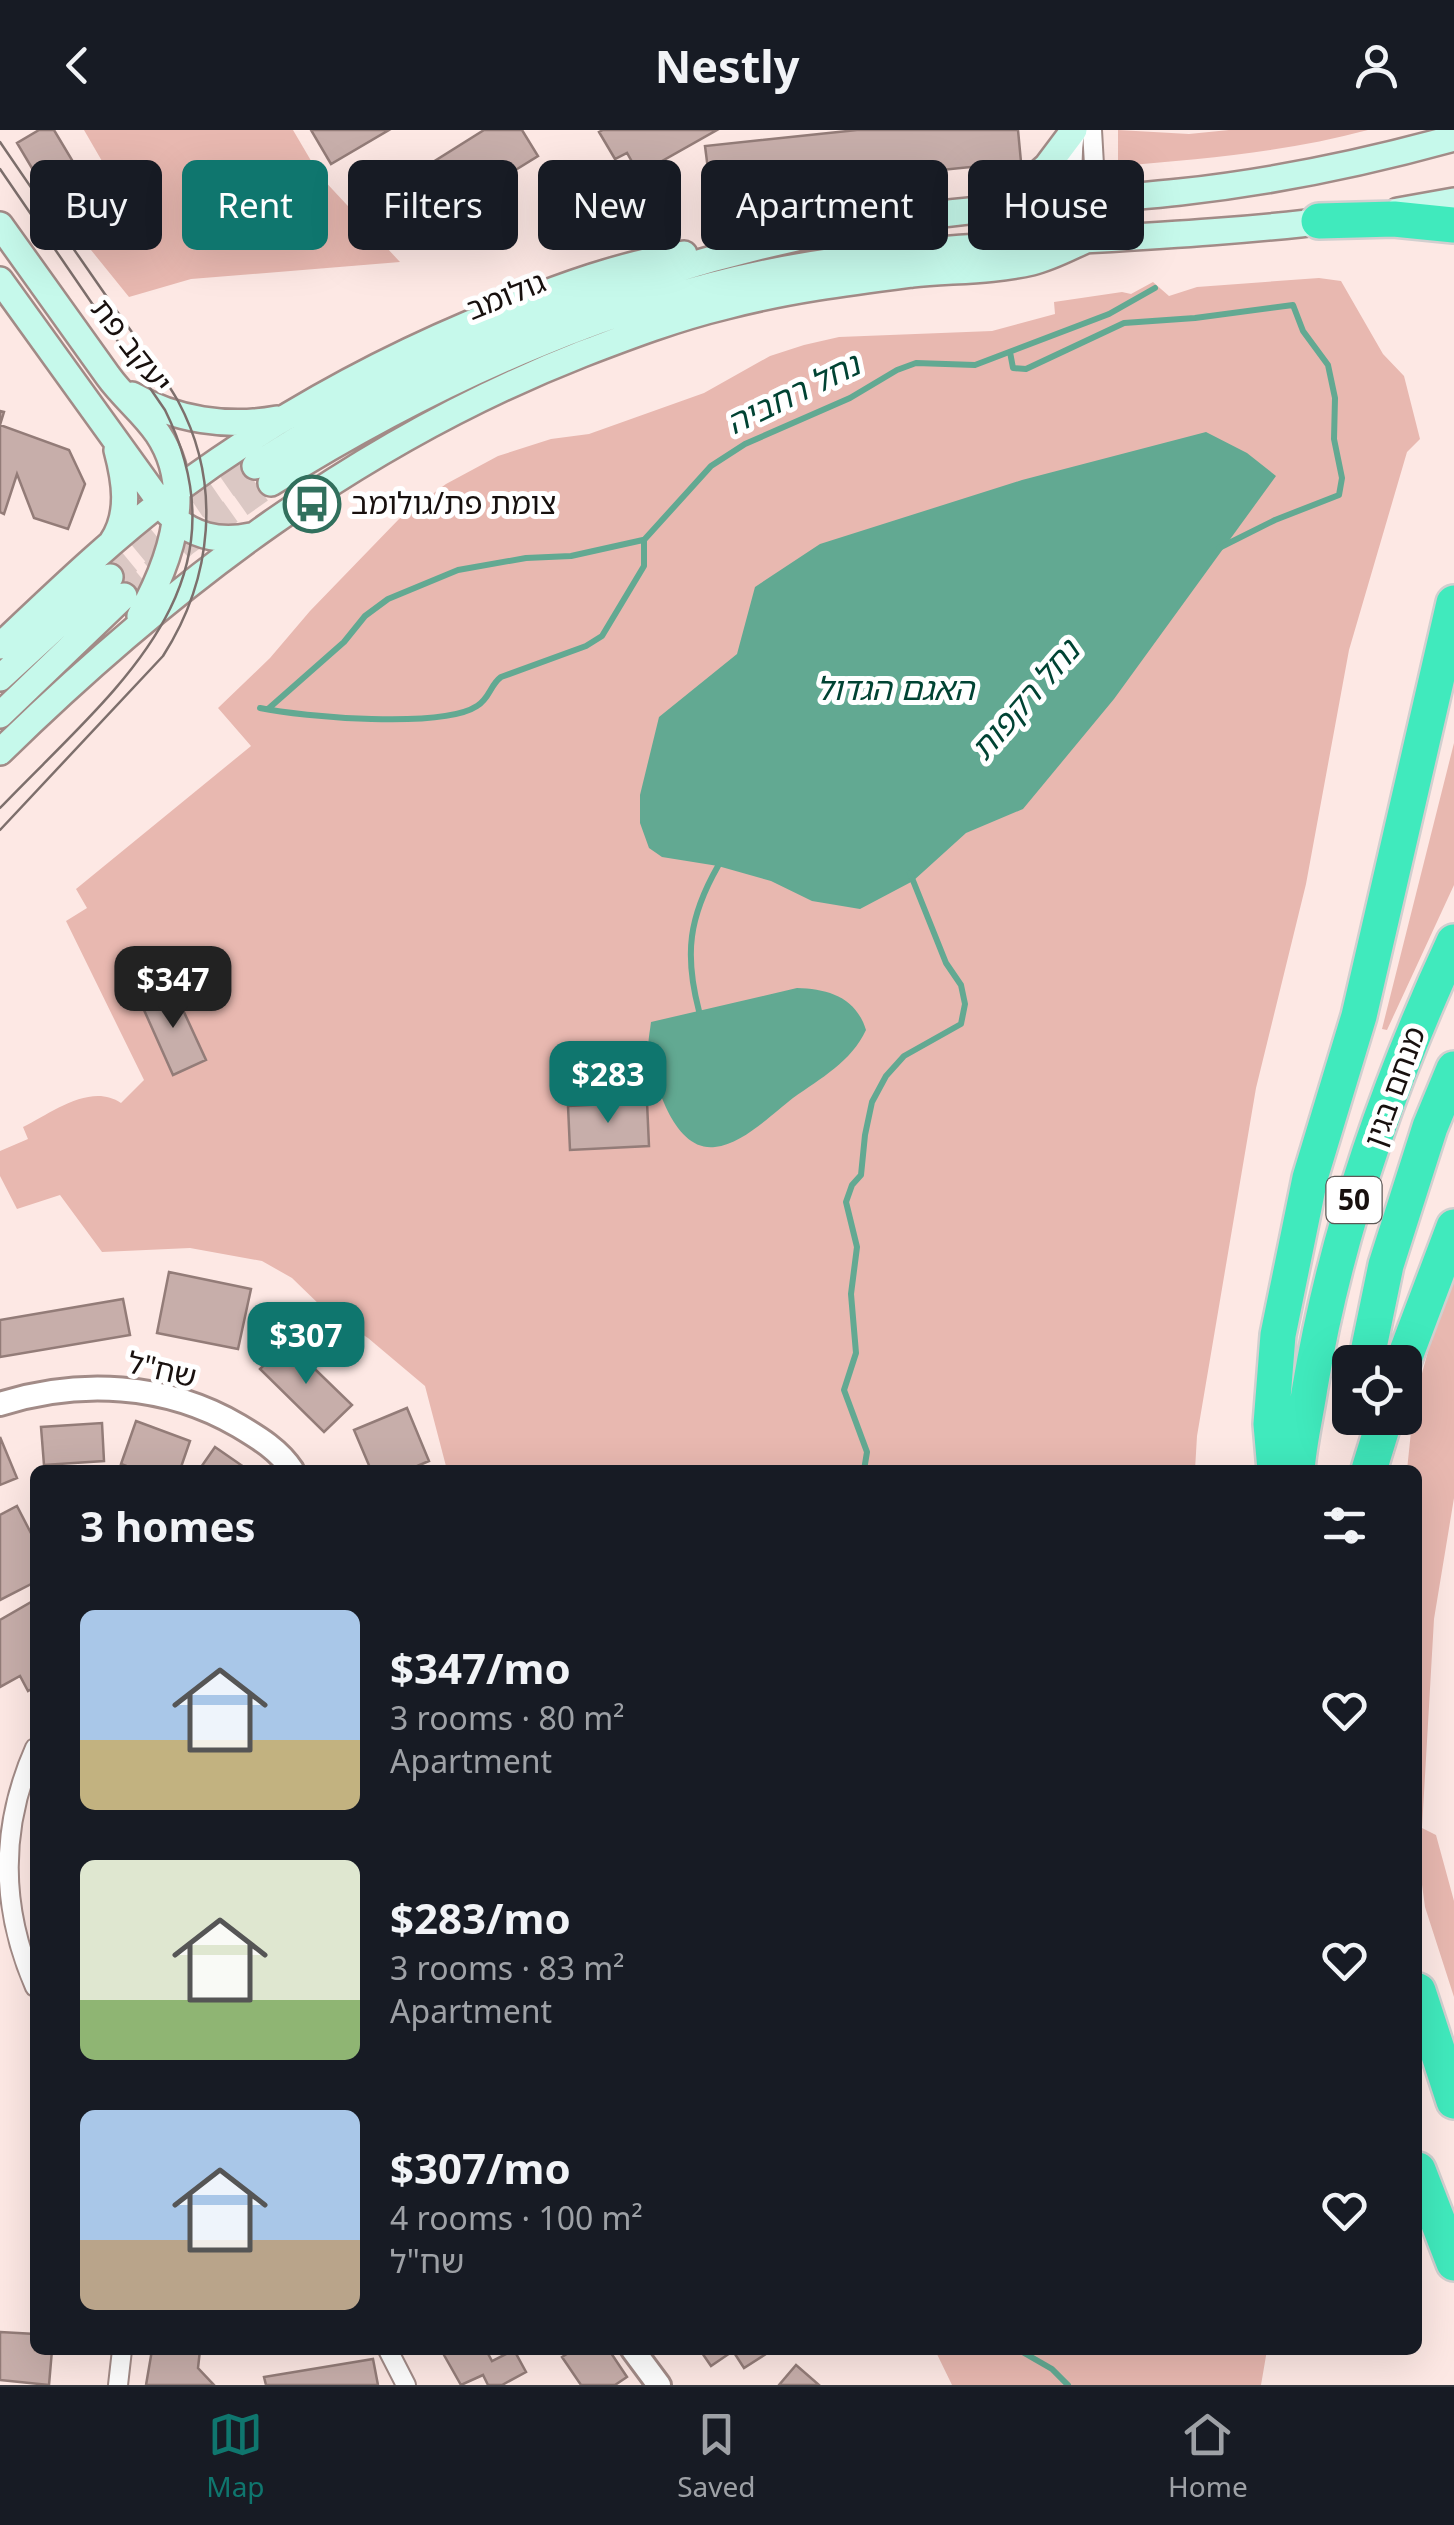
<!DOCTYPE html>
<meta charset="utf-8">
<style>
:root{--surface:#171b24;--page:#20242c;--text:#f1f3f6;--muted:#9ea1a6;--line:#363941;--accent:#0f766e}
body{margin:0;font-family:"Noto Sans","Noto Sans Hebrew",sans-serif;background:var(--page);color:var(--text);height:100vh;display:flex;flex-direction:column;font-size:38px;white-space:nowrap}
*{box-sizing:border-box;margin:0}
p{font-size:32px;color:var(--muted)}
.icon{flex:none;width:55px;height:55px;fill:none;stroke:currentColor;stroke-width:2;stroke-linecap:round;stroke-linejoin:round}
.map{position:relative;flex:1;overflow:hidden}
.drawer{position:absolute;left:30px;top:1335px;width:1392px;height:890px;display:flex;flex-direction:column;background:var(--surface);border-radius:15px;box-shadow:0 10px 40px #0002}
.drawer>*{flex:none}
.guide{position:absolute;left:30px;top:30px;width:1395px;height:90px;display:flex;gap:20px}
.controls{position:absolute;left:1332px;top:1215px;display:grid;gap:20px}
.controls a{display:grid;place-items:center;width:90px;height:90px;border-radius:15px;background:var(--surface);box-shadow:0 10px 40px #0002;font-size:50px}
.price{position:absolute;translate:-50% -85px;padding:0 22px;border-radius:20px;background:var(--accent);color:#fff;font-size:32px;line-height:65px;filter:drop-shadow(0 2px 5px #0008)}
.price::after{content:'';position:absolute;left:50%;top:60px;width:30px;height:22px;margin-left:-15px;background:inherit;clip-path:polygon(0 0,100% 0,50% 100%)}
.price.selected{background:#222;color:#fff}
ul{padding:0;list-style:none}
li{display:flex;align-items:center;gap:30px;height:250px;padding:0 50px}
li span{display:grid;place-items:center;flex:none;width:280px;height:200px;border-radius:15px;color:#555}
li>.icon{margin-inline-start:auto}
span .icon{width:120px;height:120px;fill:#fffc;stroke-width:1}
li b{font-size:42px}
h2{display:flex;justify-content:space-between;align-items:center;height:120px;padding:0 50px;font-size:42px}
.chip{padding:0 35px;border-radius:15px;background:var(--surface);box-shadow:0 10px 40px #0002;font-size:35px;line-height:90px}
.chip.selected{background:var(--accent);color:#fff}
header{display:flex;justify-content:space-between;align-items:center;height:130px;padding:0 50px;background:var(--surface);font-size:45px;font-weight:700}
.menu{display:flex;justify-content:space-around;align-items:center;height:140px;border-top:2px solid var(--line);background:var(--surface);font-size:28px;color:var(--muted)}
.menu a{display:grid;justify-items:center;gap:5px}
.menu .selected{color:var(--accent)}
.map>svg:first-child{display:block}
.green{fill:#e8b8b0}
.water{fill:#62a992}
.lines{fill:none;stroke-linecap:round;stroke-linejoin:round}
.stream{stroke:#62a992;stroke-width:6}
.building{fill:#c7aeaa;stroke:#937c78;stroke-width:2.5}
.secondary-tunnel{stroke:#dbc8c4;stroke-width:25;stroke-dasharray:25 12;stroke-linecap:butt}
.minor-casing{stroke:#a28b87;stroke-width:22}
.tertiary-casing{stroke:#a28b87;stroke-width:28}
.secondary-casing{stroke:#a28b87;stroke-width:30}
.motorway-casing{stroke:#d1cfcf;stroke-width:40}
.minor{stroke:#fff;stroke-width:18}
.tertiary{stroke:#fff;stroke-width:22}
.secondary{stroke:#c6f9eb;stroke-width:25}
.motorway{stroke:#40eabd;stroke-width:35}
.tram{stroke:#7d6f6c;stroke-width:2.5}
.labels{text-anchor:middle;stroke-width:10;stroke-linejoin:round;paint-order:stroke}
.shield{fill:#fff;stroke:#5d5856;stroke-width:2.5}
.shield-label{font-size:28px;font-weight:bold;fill:#18100e}
.street-label{font-size:30px;fill:#18100e;stroke:#fff}
.poi-label{font-size:30px;fill:#18100e;stroke:#fff;text-anchor:start}
.water-label{font-size:32px;font-style:italic;fill:#004333;stroke:#fff}
</style>
<header><svg class="icon" aria-label="back" viewBox="0 0 24 24"><path d="M15 5l-7 7 7 7"/></svg>Nestly<svg class="icon" aria-label="person" viewBox="0 0 24 24"><circle cx="12" cy="8" r="4"/><path d="M4 21q1-7 8-7t8 7"/></svg></header>
<div class="map">
<svg width="1454" height="2255" viewBox="0 0 1454 2255">
<rect width="100%" height="100%" fill="#fde8e4"/>
<path class="green" d="M84,0H293L320,46L400,132L191,149L129,167L91,120L132,83Z
M1118,0L1189,4L1229,0H1368C1287,22 1202,29 1118,36Z
M1319,148L1341,151L1383,224L1404,246L1420,309L1407,322L1349,520L1306,754L1256,958L1197,1306L1195,1340H447L425,1256L368,1208L325,1180L292,1148L262,1131L190,1118L102,1122L60,1065L17,1079L0,1046V1021L28,1009L23,997C51,983 91,952 121,973L144,950L66,791L87,778L76,759L251,616L218,578L270,528L310,481L399,389L446,354L498,326L551,309L589,304L704,263L770,226L804,215L839,207L992,201L1055,184L1054,172L1122,162L1131,164L1153,152L1169,166L1197,157Z
M1454,613V755L1387,900L1382,899Z
M1454,1125V1368L1434,1489L1422,1698L1436,1705L1454,1771V1867L1425,1777L1418,1725V1340H1407L1414,1273Z
M935,2220H1267L1261,2255H952Z"/>
<path class="water" d="M1206,302L1247,323L1276,346L1114,569L1023,679L966,703L913,751L860,779L812,771L771,751L718,736L662,727L649,718L640,693V665L659,587L737,524L755,457L820,414L1022,350Z
M797,858C828,859 856,867 866,900C851,932 821,948 793,968C772,984 743,1014 715,1017C674,1022 655,953 649,923C647,913 650,902 651,892Z"/>
<g class="lines">
<path class="stream" d="M1010,222L1013,238L1026,239L1124,193L1195,188L1293,175L1303,201L1328,235L1335,268L1334,309L1342,348L1339,365L1275,390L1219,418
M260,578C303,587 442,599 477,576C490,568 490,555 501,547L586,516L602,506L644,436V410L711,336L745,314L850,268L897,240L916,233L975,235L1109,184L1155,158
M268,579L344,512L365,486L388,469L458,440L526,428L571,426L643,410
M699,881C684,824 689,787 718,736
M864,1340L867,1322L844,1260L856,1223L851,1164L857,1117L846,1072L852,1055L861,1045L865,1005L872,972L886,946L904,926L961,894L965,874L961,855L946,833L910,743
M1019,2220L1052,2239L1068,2255"/>
</g>
<path class="building" d="M39,0H54L72,30L39,50L17,13Z
M311,0H389L331,34Z
M484,0H522L538,26L406,108L379,66Z
M603,0H717L639,44L627,23L615,29L599,2Z
M857,0H1018L1021,32L711,63L705,16Z
M104,62L120,87L92,106L75,81Z
M0,281L4,282L0,295L69,320L85,354L68,399L34,388L17,344L4,384L0,382Z
M172,856L206,930L173,945L140,871Z
M647,972L649,1016L570,1020L568,976Z
M169,1142L251,1159L238,1219L157,1203Z
M123,1169L130,1205L0,1227V1190Z
M287,1212L352,1275L324,1302L260,1239Z
M407,1278L429,1331L408,1340H371L354,1300Z
M136,1291L190,1311L180,1340H137L121,1334Z
M102,1293L104,1331L44,1335L41,1297Z
M0,1307L17,1348L0,1355Z
M215,1317L241,1335L249,1340H199Z
M17,1376L35,1411V1452L0,1470V1385Z
M33,1471L35,1557L28,1561L20,1546L0,1557V1490Z
M0,2202L35,2204V2220H52L49,2255L0,2250Z
M152,2220H200L198,2238L214,2255H146Z
M453,2220H486L492,2231L514,2220L526,2242L502,2255H488L483,2245L461,2255L444,2225Z
M573,2220H609L627,2247L615,2255H581L562,2227Z
M700,2220H772L744,2238L733,2221L711,2236Z
M373,2229L378,2255H266L264,2247Z
M796,2235L819,2255H779Z"/>
<g class="lines">
<path class="secondary-tunnel" d="M110,447L190,381L255,336
M124,466L186,413L271,353"/>
<g class="minor-casing">
<path id="minor" d="M1075,2C1069,41 1074,72 1088,109
M1088,108L1096,70L1092,0
M35,1618C0,1697 0,1777 35,1857
M388,2220L406,2255
M118,2255L122,2220"/>
</g>
<g class="tertiary-casing">
<path id="tertiary" d="M0,1274C79,1249 166,1253 239,1296C259,1308 279,1320 292,1340
M633,2220L659,2255"/>
</g>
<g class="secondary-casing">
<path id="secondary" d="M1000,78L1047,36L1074,0
M1398,81L1454,71
M0,95C36,146 72,196 108,246C123,267 144,283 158,304C196,361 170,432 140,486
M0,150L168,383C192,406 219,413 251,406
M132,265C175,290 228,298 277,289
M255,336C450,209 670,123 901,89C993,76 1087,72 1180,62C1272,52 1364,33 1454,8
M271,353C437,249 635,159 829,132C997,109 1166,111 1333,90
M112,412C131,384 125,350 117,320
M0,516C57,462 114,407 177,360C277,286 387,226 503,180C562,156 620,135 684,124
M0,548L110,447
M0,585L124,466
M0,622C171,455 358,312 582,224C629,206 676,188 726,176C787,160 850,152 912,144C952,140 993,141 1032,132C1052,127 1070,117 1088,109"/>
</g>
<g class="motorway-casing">
<path id="motorway" d="M1319,91L1394,89L1454,95
M1366,1232L1386,1135L1430,997L1454,939
M1403,1232L1454,1097
M1275,1340L1271,1294L1278,1205L1310,1048L1359,886L1454,473
M1297,1340C1299,1312 1306,1284 1310,1257C1336,1102 1388,954 1454,812
M1369,1340L1385,1288
M1418,1861L1454,1971
M1418,2040L1454,2133"/>
</g>
<use href="#minor" class="minor"/>
<use href="#tertiary" class="tertiary"/>
<use href="#secondary" class="secondary"/>
<use href="#motorway" class="motorway"/>
<path class="tram" d="M0,12C36,65 72,117 109,170C132,203 158,236 178,271C222,353 213,448 163,526L0,700
M0,39L165,280C253,458 111,562 0,678"/>
</g>
<defs>
<g id="bus-ring" transform="scale(2.875)"><circle r="9.5" fill="#fff" stroke="#31705d" stroke-width="1.5"/><path d="M-5-6H5V4H4V6H2V4H-2V6H-4V4H-5ZM-3.5-4V0h7V-4ZM-3.5 1.2v1.5H-2V1.2ZM2 1.2v1.5H3.5V1.2Z" fill="#31705d"/></g>
</defs>
<g fill-rule="evenodd">
<use href="#bus-ring" x="312" y="374"/>
</g>
<g class="labels">
<rect class="shield" x="1326.5" y="1047" width="55" height="46" rx="8"/>
<g class="shield-label">
<text x="1354" y="1080">50</text>
</g>
<g class="street-label">
<text transform="translate(506 166) rotate(-22)" y="10">גולומב</text>
<text transform="translate(131 216) rotate(52)" y="10">יעקב פת</text>
<text transform="translate(1395 957) rotate(-70)" y="10">מנחם בגין</text>
<text transform="translate(162 1240) rotate(13)" y="10">שח"ל</text>
</g>
<g class="poi-label">
<text x="351" y="384">צומת פת/גולומב</text>
</g>
<g class="water-label">
<text transform="translate(793 264) rotate(-26)" y="11">נחל רחביה</text>
<text x="895" y="570">האגם הגדול</text>
<text transform="translate(1025 570) rotate(-49)" y="11">נחל רקפות</text>
</g>
</g>
</svg>
<div class="controls">
<a><svg class="icon" aria-label="locate" viewBox="0 0 24 24"><circle cx="12" cy="12" r="6"/><path d="M12 2v4M12 18v4M2 12h4M18 12h4"/></svg></a>
</div>
<b class="price selected" style="left:173px;top:901px">$347</b>
<b class="price" style="left:608px;top:996px">$283</b>
<b class="price" style="left:306px;top:1257px">$307</b>
<div class="guide">
<a class="chip">Buy</a>
<a class="chip selected">Rent</a>
<a class="chip">Filters</a>
<a class="chip">New</a>
<a class="chip">Apartment</a>
<a class="chip">House</a>
</div>
<section class="drawer">
<h2>3 homes<svg class="icon" aria-label="filters" viewBox="0 0 24 24"><path d="M4 7h16M4 17h16"/><circle cx="9" cy="7" r="2"/><circle cx="15" cy="17" r="2"/></svg></h2>
<ul>
<li><span style="background:linear-gradient(#a9c7e8 65%,#c2b280 0)"><svg class="icon" aria-label="home" viewBox="0 0 24 24"><path d="M3 11l9-7 9 7M6 9v11h12V9"/></svg></span><div><b>$347/mo</b><p>3 rooms · 80 m²</p><p>Apartment</p></div><svg class="icon" aria-label="heart" viewBox="0 0 24 24"><path d="M12 20l-8-8c-3-5 5-10 8-4 3-6 11-1 8 4z"/></svg></li>
<li><span style="background:linear-gradient(#dfe7d0 70%,#8fb573 0)"><svg class="icon" aria-label="home" viewBox="0 0 24 24"><path d="M3 11l9-7 9 7M6 9v11h12V9"/></svg></span><div><b>$283/mo</b><p>3 rooms · 83 m²</p><p>Apartment</p></div><svg class="icon" aria-label="heart" viewBox="0 0 24 24"><path d="M12 20l-8-8c-3-5 5-10 8-4 3-6 11-1 8 4z"/></svg></li>
<li><span style="background:linear-gradient(#a9c7e8 65%,#b9a48a 0)"><svg class="icon" aria-label="home" viewBox="0 0 24 24"><path d="M3 11l9-7 9 7M6 9v11h12V9"/></svg></span><div><b>$307/mo</b><p>4 rooms · 100 m²</p><p>שח&quot;ל</p></div><svg class="icon" aria-label="heart" viewBox="0 0 24 24"><path d="M12 20l-8-8c-3-5 5-10 8-4 3-6 11-1 8 4z"/></svg></li>
</ul>
</section>
</div>
<nav class="menu">
<a class="selected"><svg class="icon" aria-label="map" viewBox="0 0 24 24"><path d="M3 6l6-2 6 2 6-2v14l-6 2-6-2-6 2zM9 4v14M15 6v14"/></svg>Map</a>
<a><svg class="icon" aria-label="saved" viewBox="0 0 24 24"><path d="M7 4h10v16l-5-4-5 4z"/></svg>Saved</a>
<a><svg class="icon" aria-label="home" viewBox="0 0 24 24"><path d="M3 11l9-7 9 7M6 9v11h12V9"/></svg>Home</a>
</nav>
